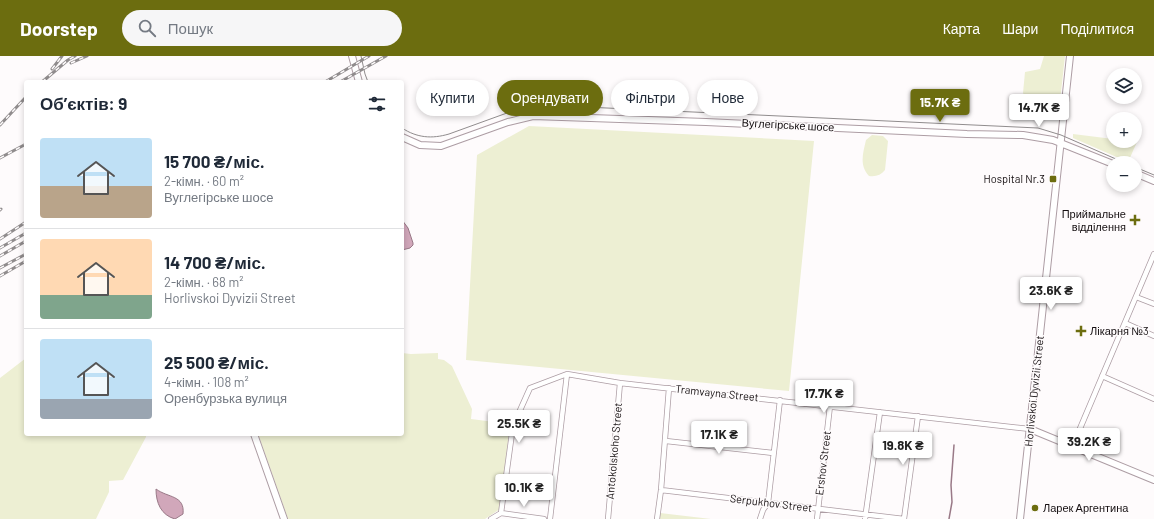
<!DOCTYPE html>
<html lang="uk">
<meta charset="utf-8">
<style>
:root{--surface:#fff;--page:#f6f6f7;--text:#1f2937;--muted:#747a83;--line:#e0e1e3;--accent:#6c6d0f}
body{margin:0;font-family:Barlow,sans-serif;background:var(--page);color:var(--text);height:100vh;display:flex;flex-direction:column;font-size:15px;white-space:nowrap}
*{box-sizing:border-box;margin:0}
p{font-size:13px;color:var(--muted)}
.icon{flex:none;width:22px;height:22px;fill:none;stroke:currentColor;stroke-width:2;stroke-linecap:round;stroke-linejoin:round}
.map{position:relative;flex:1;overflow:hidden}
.side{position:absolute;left:24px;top:24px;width:380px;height:356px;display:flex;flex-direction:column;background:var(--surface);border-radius:4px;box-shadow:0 2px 6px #0003}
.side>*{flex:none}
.guide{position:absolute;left:416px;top:24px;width:380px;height:36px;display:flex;gap:8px}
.fabs{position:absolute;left:1106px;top:12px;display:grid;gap:8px}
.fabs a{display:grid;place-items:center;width:36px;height:36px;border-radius:50%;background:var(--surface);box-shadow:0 2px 6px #0003;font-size:20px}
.price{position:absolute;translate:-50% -34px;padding:0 9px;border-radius:4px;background:#fff;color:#222;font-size:13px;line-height:26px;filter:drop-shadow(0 1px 2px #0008)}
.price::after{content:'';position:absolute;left:50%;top:24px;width:12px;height:9px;margin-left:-6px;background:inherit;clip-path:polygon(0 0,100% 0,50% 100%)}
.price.selected{background:var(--accent);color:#fff}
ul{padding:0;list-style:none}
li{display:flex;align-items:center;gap:12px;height:100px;padding:0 16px}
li+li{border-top:1px solid var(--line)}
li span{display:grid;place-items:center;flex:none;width:112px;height:80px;border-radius:4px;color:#555}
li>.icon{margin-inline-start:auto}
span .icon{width:48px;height:48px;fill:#fffc;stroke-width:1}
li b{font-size:17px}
h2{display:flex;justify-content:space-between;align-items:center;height:48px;padding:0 16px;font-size:17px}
.pill{padding:0 14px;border-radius:18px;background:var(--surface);box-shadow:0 2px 6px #0003;font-size:14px;line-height:36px}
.pill.selected{background:var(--accent);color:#fff}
header{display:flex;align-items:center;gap:24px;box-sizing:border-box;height:56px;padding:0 20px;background:var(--accent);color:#fff}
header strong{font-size:19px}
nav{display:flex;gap:22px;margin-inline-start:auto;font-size:14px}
.search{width:280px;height:36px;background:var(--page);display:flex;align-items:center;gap:10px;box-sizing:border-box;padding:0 14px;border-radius:22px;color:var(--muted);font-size:15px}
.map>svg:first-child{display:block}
.green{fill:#edefd3}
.water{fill:#d1a7ba;stroke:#997987}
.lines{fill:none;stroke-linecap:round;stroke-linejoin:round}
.stream{stroke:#997987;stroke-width:1.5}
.street-casing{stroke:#ad9da4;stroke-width:6}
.secondary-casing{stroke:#ad9da4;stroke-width:8}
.street{stroke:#fff;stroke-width:4.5}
.secondary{stroke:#fff;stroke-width:6}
.tram{stroke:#908c8d;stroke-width:1}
.rail-casing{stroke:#908c8d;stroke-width:3}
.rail{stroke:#fefbfc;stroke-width:1.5;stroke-dasharray:4.5;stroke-linecap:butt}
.poi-dot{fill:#6c6d0f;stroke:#fefbfc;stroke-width:1.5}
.labels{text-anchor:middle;stroke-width:3;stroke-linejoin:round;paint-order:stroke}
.street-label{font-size:11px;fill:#150f11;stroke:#fefbfc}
.poi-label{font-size:11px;fill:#150f11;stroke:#fefbfc;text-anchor:end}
</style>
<header>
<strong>Doorstep</strong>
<div class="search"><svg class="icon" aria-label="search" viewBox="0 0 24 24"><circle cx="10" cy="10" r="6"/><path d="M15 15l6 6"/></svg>Пошук</div>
<nav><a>Карта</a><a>Шари</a><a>Поділитися</a></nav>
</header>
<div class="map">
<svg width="1154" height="463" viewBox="0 0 1154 463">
<rect width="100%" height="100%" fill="#fefbfc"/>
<path class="green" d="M1044,0H1065L1060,45L1058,48L1039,45L1034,40L1024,39L1023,37L1025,16L1040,13Z
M529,70L814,85L789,335L466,304L477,99Z
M1073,78L1113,83V85L1137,86L1128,106L1073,82Z
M872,79L883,80L888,85L885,114C881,119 876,121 869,120C859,109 863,97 866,84Z
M402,297L411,298L438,297V303L444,304L452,310L472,353L471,363L510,368L500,453L485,463H288L258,378H402Z
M26,302V378H146V381L123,424L109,425V436L96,463H0V322Z
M660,457L711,463H659Z"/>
<path class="water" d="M402,164L408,172L413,187V189L410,192L402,194Z
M156,433C168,442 185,439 183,458L175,463C161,459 156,447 156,433Z"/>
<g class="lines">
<path class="stream" d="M949,463L952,446L951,429L954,389"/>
<g class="street-casing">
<path id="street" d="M1136,241L1154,248
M1125,267L1154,280
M567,318L620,327L1030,373
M1102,320L1154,343
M666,385L773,397
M1073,389L1154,198
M661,434L904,463L918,360
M501,457L544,463
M491,463L501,457L513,370L530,332L567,318
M550,463L567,318
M608,463L620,327
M657,463L661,434L669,332
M760,463L763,454L768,447L780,344
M817,463L830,350
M865,463L880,356"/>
</g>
<g class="secondary-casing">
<path id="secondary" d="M352,0L359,26
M402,81L420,89L441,90L508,66L533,60L706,66L967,78L1023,79L1053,84L1113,108
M1135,117L1154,125
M1030,373L1154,424
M254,378L284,463
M1020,463L1070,0"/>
</g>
<use href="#street" class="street"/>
<use href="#secondary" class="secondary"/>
<path class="tram" d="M361,0L365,18L368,26
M402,72C417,82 432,83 449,78L518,53L542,49L1038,72L1061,79L1125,107
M1135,111L1154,119"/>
<g class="rail-casing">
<path id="rail" d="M71,7L87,0
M52,13L62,0
M42,26L68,4L75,0
M325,26L369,0
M340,26L386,0
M0,69L26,41
M0,102L26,88
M0,154L1,153
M0,183L26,166
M0,192L26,177
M0,200L26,185
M0,212L26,198
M0,220L26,205"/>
</g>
<use href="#rail" class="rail"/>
</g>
<g class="poi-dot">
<rect x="1049" y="119" width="8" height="8" rx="2"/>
<path d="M1133 158h4v4h4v4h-4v4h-4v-4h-4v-4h4z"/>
<path d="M1079 269h4v4h4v4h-4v4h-4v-4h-4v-4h4z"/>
<circle cx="1035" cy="452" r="4"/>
</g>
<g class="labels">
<g class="street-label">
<text transform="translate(788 69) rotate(3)" y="4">Вуглегірське шосе</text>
<text transform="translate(1034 335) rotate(-84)" y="4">Horlivskoi Dyvizii Street</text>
<text transform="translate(717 337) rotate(6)" y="4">Tramvayna Street</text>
<text transform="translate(614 395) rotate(-85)" y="4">Antokolskoho Street</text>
<text transform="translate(823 407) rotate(-83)" y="4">Ershov Street</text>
<text transform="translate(771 447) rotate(7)" y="4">Serpukhov Street</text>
</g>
<g class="poi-label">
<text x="1045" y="127">Hospital Nr.3</text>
<text x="1126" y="162">Приймальне<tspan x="1126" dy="13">відділення</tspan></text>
<text x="1090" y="279" text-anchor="start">Лікарня №3</text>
<text x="1043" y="456" text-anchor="start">Ларек Аргентина</text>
</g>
</g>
</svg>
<div class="fabs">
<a><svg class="icon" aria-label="layers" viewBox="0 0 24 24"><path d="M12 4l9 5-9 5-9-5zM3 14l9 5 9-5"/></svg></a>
<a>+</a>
<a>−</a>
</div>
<b class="price selected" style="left:940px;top:67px">15.7K ₴</b>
<b class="price" style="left:1039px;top:72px">14.7K ₴</b>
<b class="price" style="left:1051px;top:255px">23.6K ₴</b>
<b class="price" style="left:824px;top:358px">17.7K ₴</b>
<b class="price" style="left:519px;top:388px">25.5K ₴</b>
<b class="price" style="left:719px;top:399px">17.1K ₴</b>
<b class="price" style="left:1089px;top:406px">39.2K ₴</b>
<b class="price" style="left:903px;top:410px">19.8K ₴</b>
<b class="price" style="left:524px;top:452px">10.1K ₴</b>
<div class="guide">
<a class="pill">Купити</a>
<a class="pill selected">Орендувати</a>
<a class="pill">Фільтри</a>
<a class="pill">Нове</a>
</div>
<section class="side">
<h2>Об’єктів: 9<svg class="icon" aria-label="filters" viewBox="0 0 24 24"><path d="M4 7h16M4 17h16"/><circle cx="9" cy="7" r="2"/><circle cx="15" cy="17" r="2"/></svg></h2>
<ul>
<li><span style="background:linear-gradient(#bfe0f5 60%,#b9a48a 0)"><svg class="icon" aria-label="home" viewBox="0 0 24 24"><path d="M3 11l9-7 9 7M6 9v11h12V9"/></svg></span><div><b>15 700 ₴/міс.</b><p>2-кімн. · 60 m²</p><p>Вуглегірське шосе</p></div></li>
<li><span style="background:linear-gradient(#ffd9b3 70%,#7fa58c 0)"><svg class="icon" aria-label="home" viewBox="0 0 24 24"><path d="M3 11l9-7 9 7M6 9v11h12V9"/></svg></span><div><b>14 700 ₴/міс.</b><p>2-кімн. · 68 m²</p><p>Horlivskoi Dyvizii Street</p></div></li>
<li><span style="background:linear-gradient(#bfe0f5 75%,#9aa5b1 0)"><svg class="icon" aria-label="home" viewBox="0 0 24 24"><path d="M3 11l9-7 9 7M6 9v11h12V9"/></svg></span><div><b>25 500 ₴/міс.</b><p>4-кімн. · 108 m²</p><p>Оренбурзька вулиця</p></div></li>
</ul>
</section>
</div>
